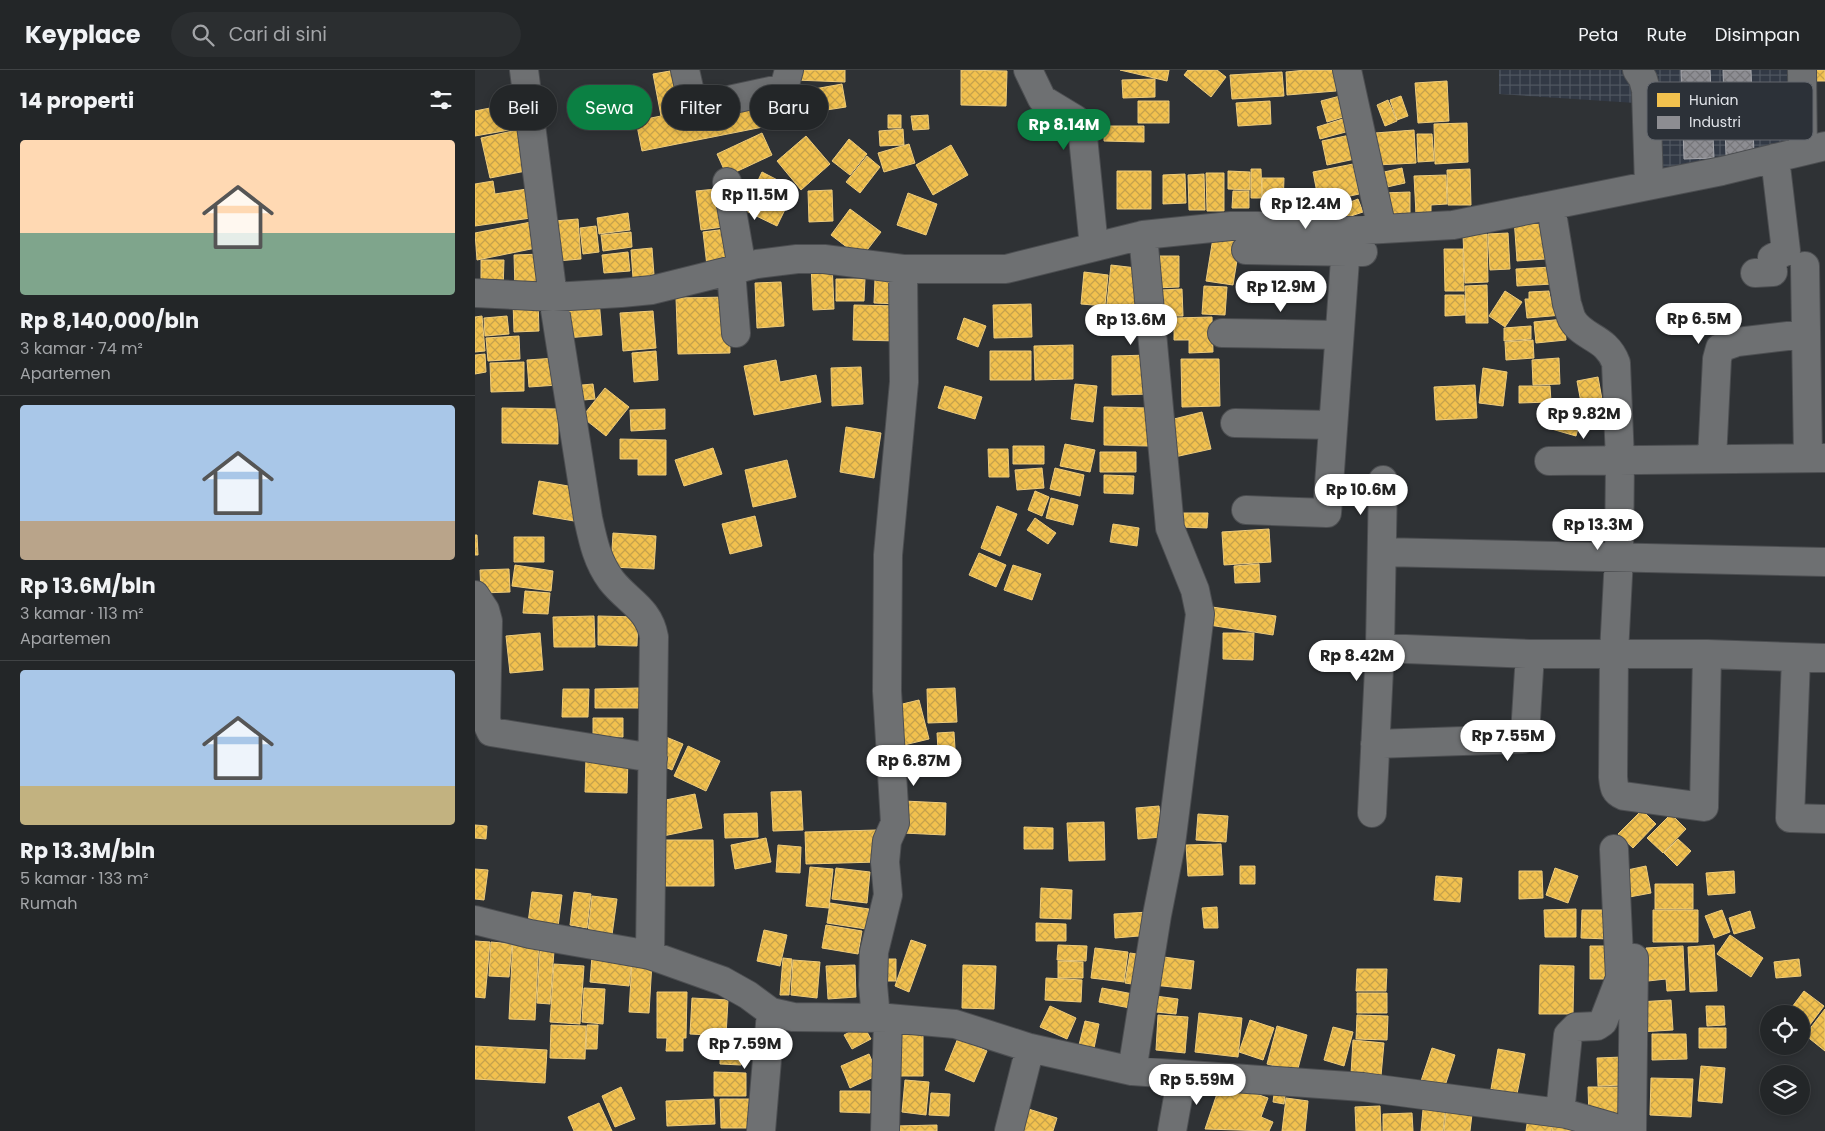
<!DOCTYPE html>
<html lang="id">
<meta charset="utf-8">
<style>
:root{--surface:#232628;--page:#2b2e30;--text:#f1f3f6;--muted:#a3a5a8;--line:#404345;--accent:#0b8043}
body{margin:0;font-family:Poppins,sans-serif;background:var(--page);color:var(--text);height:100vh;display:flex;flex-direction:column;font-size:19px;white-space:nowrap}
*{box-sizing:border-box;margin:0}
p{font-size:16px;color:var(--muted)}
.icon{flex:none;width:28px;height:28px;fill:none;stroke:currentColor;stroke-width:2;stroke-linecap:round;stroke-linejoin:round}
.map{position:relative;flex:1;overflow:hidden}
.panel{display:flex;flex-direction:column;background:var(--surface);width:475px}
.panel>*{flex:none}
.guide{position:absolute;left:15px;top:15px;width:475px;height:45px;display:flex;gap:10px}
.buttons{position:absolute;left:1285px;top:935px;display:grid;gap:10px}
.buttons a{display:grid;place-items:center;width:50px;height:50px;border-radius:50%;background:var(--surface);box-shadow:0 2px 8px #0003,0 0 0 1px var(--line);font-size:25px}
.price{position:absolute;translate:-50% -42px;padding:0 11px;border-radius:18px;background:#fff;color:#222;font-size:16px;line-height:32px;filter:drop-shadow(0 1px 2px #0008)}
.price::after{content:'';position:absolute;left:50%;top:30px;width:15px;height:11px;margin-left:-8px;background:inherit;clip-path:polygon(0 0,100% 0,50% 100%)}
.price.selected{background:var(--accent);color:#fff}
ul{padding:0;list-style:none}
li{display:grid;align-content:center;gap:10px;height:265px;padding:0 20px}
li+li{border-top:1px solid var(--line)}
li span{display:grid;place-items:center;height:155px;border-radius:5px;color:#555}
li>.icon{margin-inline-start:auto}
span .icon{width:90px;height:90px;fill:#fffc;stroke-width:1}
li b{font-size:21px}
h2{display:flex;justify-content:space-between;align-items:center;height:60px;padding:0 20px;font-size:21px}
.tag{padding:0 18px;border-radius:22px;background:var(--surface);box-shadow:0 2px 8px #0003,0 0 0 1px var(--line);font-size:18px;line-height:45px}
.tag.selected{background:var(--accent);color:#fff}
header{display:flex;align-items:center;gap:30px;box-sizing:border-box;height:70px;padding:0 25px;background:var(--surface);border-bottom:1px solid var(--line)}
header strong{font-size:24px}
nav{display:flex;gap:28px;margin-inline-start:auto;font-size:18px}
.search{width:350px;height:45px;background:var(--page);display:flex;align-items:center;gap:12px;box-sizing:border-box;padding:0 18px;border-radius:28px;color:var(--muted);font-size:19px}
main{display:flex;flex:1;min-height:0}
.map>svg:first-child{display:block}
.industrial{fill:url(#industrial-grid)}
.homes{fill:url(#homes-cross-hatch);stroke:#edcb7c}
.industry{fill:url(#industry-cross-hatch);stroke:#a6a7ac}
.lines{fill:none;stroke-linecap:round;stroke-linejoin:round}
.minor-casing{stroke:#4c4e51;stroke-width:30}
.minor{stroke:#6e7072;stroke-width:28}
.key{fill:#2c3138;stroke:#62666d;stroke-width:1}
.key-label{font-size:14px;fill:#e0e3e8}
</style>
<header>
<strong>Keyplace</strong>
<div class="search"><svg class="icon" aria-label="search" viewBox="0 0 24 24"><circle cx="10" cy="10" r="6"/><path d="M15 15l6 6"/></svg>Cari di sini</div>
<nav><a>Peta</a><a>Rute</a><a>Disimpan</a></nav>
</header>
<main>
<section class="panel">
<h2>14 properti<svg class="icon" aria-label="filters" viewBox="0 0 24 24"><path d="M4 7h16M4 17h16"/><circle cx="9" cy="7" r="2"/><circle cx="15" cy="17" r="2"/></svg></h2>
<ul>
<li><span style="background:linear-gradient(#ffd9b3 60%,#7fa58c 0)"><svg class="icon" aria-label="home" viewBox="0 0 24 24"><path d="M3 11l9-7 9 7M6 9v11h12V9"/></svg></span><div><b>Rp 8,140,000/bln</b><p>3 kamar · 74 m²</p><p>Apartemen</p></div></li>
<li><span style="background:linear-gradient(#a9c7e8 75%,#b9a48a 0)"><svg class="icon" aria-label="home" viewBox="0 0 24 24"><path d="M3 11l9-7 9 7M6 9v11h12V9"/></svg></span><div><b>Rp 13.6M/bln</b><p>3 kamar · 113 m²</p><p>Apartemen</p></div></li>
<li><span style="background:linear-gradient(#a9c7e8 75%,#c2b280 0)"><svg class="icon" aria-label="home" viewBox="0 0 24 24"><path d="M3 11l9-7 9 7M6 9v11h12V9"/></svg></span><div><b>Rp 13.3M/bln</b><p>5 kamar · 133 m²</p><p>Rumah</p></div></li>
</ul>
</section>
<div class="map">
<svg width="1350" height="1061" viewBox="0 0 1350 1061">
<defs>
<pattern id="industrial-grid" width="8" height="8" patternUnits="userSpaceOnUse" patternTransform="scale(1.25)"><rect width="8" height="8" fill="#323945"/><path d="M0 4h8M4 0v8" fill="none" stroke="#4f5660"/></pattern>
<pattern id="homes-cross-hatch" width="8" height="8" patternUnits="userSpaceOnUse" patternTransform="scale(1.25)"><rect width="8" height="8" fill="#f2c14e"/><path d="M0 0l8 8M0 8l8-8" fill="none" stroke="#c6a24c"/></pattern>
<pattern id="industry-cross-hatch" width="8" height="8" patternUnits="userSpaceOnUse" patternTransform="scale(1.25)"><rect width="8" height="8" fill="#8d8d92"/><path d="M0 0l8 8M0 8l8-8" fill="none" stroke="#77777b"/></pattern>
</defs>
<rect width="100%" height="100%" fill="#2f3235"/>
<path class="industrial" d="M1024,0H1313L1317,83L1182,110L1176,34L1024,24Z"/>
<path class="homes" d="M201,0L214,40L281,27L288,57L167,81L161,51L186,46L178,4Z
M321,0H370V12L320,10Z
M486,0L532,1L531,36L486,35Z
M645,0H694L692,11Z
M713,0H742L751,7L736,27L709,5Z
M831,0H859L861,21L812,25L811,2Z
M1341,0H1350V11H1340Z
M807,2L809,26L757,29L755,5Z
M680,9V27L648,28L647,10Z
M972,11L974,51L943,53L940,13Z
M367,14L371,37L332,43L328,21Z
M869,25L875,45L852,52L846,31Z
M926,26L933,46L922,50L915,30Z
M913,30L922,51L910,56L902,35Z
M663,31H694V53H663Z
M795,31L796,54L763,56L761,33Z
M35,34L40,59L0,66V41Z
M413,45H426V58H413Z
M453,45L454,59L438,60L436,46Z
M874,47L878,60L845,69L842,57Z
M992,53L993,92L960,94L959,54Z
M629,56H669V72L629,71Z
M428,59L429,75L405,76L404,61Z
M42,60L51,101L15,108L6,68Z
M939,60L941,93L901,95L900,63Z
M287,63L297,85L252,106L242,84Z
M942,64H957L959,91L943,92Z
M875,65L880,89L852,95L847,71Z
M331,66L355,94L326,120L302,91Z
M374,69L392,84L375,105L357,91Z
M434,74L440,93L409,102L403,83Z
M476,75L493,105L458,125L441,95Z
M392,86L405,97L385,123L371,112Z
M878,94L884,124L844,133L838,102Z
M927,98L930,113L903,119L900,104Z
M776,99H786L787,128H776Z
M995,99L996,135H973L972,100Z
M642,101H676V139H642Z
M753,101L775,102V120L753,119Z
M287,102L320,119L302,156L269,140Z
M731,103H749V141H732Z
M710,104L711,133L688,134V105Z
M729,104L730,140H714L713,105Z
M971,105L972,134L956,135V143L941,144L939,106Z
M787,108H809L808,138L787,137Z
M18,111L20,124L58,118L63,147L0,156V114Z
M251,118L255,156L226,160L221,121Z
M357,120L358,151L334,152L333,121Z
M758,121H774V138H757Z
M935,122V149H908L907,123Z
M433,123L462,134L451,165L422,155Z
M883,129L888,142L867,149L863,137Z
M375,139L406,162L386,188L356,165Z
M153,143L155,160L124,164L122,148Z
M1067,146L1070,189L1042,191L1039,148Z
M103,149L106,189L82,191L79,151Z
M61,151L66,177L2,190L0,163Z
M121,156L124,182L108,184L105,158Z
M259,158L263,192L232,196L228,162Z
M156,162L157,177L128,181L126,165Z
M1033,163L1035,199L1015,200L1013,164Z
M1012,164L1013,212L990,213L988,165Z
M738,168L765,172L758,215L731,211Z
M177,178L179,205L158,208L156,180Z
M969,179H988L989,221H970Z
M153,182L155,201L129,203L127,185Z
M68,184V219L40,220L39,185Z
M679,186H704V217L679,218Z
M6,190H29L28,221H6Z
M357,192L359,239L338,240L336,193Z
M636,195L670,199L665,246L631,242Z
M1077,197L1078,214L1042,216L1041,199Z
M609,202L633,205L630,236L606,234Z
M826,203V220H796V204Z
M361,209H390L389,231H361Z
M400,209L425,210V234L399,233Z
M306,212L309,256L282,258L280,213Z
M1012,215L1013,253H991L990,216Z
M729,216L752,217L750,245L727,244Z
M707,219L708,246H687V220Z
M1030,221L1047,232L1030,257L1014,246Z
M1074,221L1075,227L1086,226L1088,245L1052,248L1050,229H1054V222Z
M970,225H989L990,245L970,246Z
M254,227L255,283L203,284L201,228Z
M63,230L64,261L39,262L38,231Z
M124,230L127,265L91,268L88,233Z
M556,234L557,267L519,268L518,235Z
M379,235L424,236V271L378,270Z
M178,241L181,278L148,281L145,243Z
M7,246L10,281L0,282V247Z
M32,246L34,264L10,266L9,248Z
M737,247L738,282L714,283V270H699V248Z
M489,248L511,256L503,277L482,269Z
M1089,249L1091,270L1061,273L1059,252Z
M1056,256V269L1029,271V258Z
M44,266L45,289L13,291L11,268Z
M1058,270L1059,288L1031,290L1030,272Z
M598,275V309L560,310L559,276Z
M181,281L183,310L159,312L157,283Z
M515,281H556V310H515Z
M10,284L11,302L0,304V285Z
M675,285V324L637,325V286Z
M81,288L83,315L54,317L52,290Z
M1084,288L1085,314L1058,315L1057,290Z
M706,289H744L745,336L707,337Z
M301,290L305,312L341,305L346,332L279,345L269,296Z
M49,292V321L16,322L15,293Z
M386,297L388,334L357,336L356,298Z
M1008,298L1032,302L1028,336L1004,333Z
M1123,307L1128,335L1107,338L1102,311Z
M118,314L120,329L108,330L107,315Z
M600,314L622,316L618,352L596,349Z
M1000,315L1002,348L961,350L959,317Z
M470,316L507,327L500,349L463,338Z
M1044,316H1075L1076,332L1044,333Z
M130,318L154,337L131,366L107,347Z
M1080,336L1107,343L1101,366L1073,358Z
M629,337L674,338L673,376L629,375Z
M27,338L83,339V374L27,373Z
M190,339V359L156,361L155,340Z
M727,342L736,379L695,388L687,352Z
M371,357L406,363L399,408L365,402Z
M145,369L191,370V405H163V389H145Z
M590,374L620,380L615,402L585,396Z
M538,376H569V394H538Z
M238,378L247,404L209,416L200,390Z
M513,379H533L534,407H514Z
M625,382H661V402H625Z
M312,390L321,427L278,437L270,400Z
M567,398L569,418L542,420L540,400Z
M580,398L609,405L605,426L575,419Z
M629,405L659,406L658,424L629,423Z
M64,411L105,418L99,451L58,444Z
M560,421L574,427L567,446L553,440Z
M576,428L603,435L598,455L571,448Z
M522,436L542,444L525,486L506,478Z
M707,443H733L732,458L707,457Z
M280,446L287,476L255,484L247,454Z
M560,448L581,463L573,474L552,460Z
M638,454L664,458L662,476L635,472Z
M794,459L796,492L749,495L747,462Z
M138,463L181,466L179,499L136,497Z
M0,465H2L3,485H0Z
M39,467H69V492H39Z
M504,483L531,495L521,517L494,505Z
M784,494L785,512L760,513L759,496Z
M40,495L78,501L76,521L37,516Z
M538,495L566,504L557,530L529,520Z
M34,499L35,522L6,523L5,500Z
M50,521L75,523L73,544L48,543Z
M737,537L801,546L798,565L734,555Z
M119,546L120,577H79L78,547Z
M123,546L163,547L162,576L123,575Z
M65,563L68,600L35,603L31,566Z
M748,563H779L778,590L748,589Z
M165,618V638H120V619Z
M480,618L482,652L453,653L452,619Z
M88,619H114L113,647H87Z
M444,630L454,669L425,676L415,637Z
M118,648H148V667H118Z
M479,662L481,695L464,696L462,663Z
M191,667L208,674L197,700L180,693Z
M213,676L245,691L231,721L199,706Z
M111,687L153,688L152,723L110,722Z
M326,721L328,760L298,761L296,722Z
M220,724L227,758L188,766L181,732Z
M429,731L471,733L470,765L428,763Z
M684,736L687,767L663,769L661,738Z
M1167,740L1181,754L1158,778L1143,764Z
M282,743L283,767L250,768L249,744Z
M723,744L753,746L751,772L721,770Z
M1196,744L1211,759L1188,783L1172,768Z
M629,752L630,790L594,791L592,753Z
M0,755L12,756L11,769L0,768Z
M549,757L578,758V779H549Z
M402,760L403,792L331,794L330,762Z
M291,768L296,792L260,799L256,775Z
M1203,769L1216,781L1202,796L1189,783Z
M187,770H238L239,816H187Z
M746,774L748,805L713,806L711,775Z
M303,775L326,777L325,803L301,802Z
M765,796H780V814H765Z
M1171,796L1176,823L1149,828L1143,802Z
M335,797L358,799L354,838L331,836Z
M361,798L395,802L392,833L357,829Z
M1080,798L1103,806L1093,833L1071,825Z
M0,799L13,800L9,830L0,829Z
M1044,801H1067L1068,828L1044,829Z
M1259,801L1260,823L1233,825L1231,803Z
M961,806L987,808L985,832L959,830Z
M1180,814H1218V839H1180Z
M566,818L597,820L596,849L565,848Z
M57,822L87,825L83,857L53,853Z
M99,822L116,824L112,858L95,855Z
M117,826L142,829L137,865L113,862Z
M355,833L394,839L391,859L352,853Z
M742,837L743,858H729L727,838Z
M1101,839V867H1070L1069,840Z
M1107,840H1134V869L1106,868Z
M1178,840H1223V872H1178Z
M1247,840L1255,862L1239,868L1230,846Z
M1275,841L1280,858L1259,864L1254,848Z
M675,842L676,865L640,868L639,844Z
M561,853L591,854V871H561Z
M351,855L387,861L383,884L347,878Z
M289,860L312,865L305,896L282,891Z
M1255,865L1288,888L1276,907L1242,884Z
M38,869L64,870L60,950L34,949Z
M436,870L451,875L434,922L420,916Z
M0,871L15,872L10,928L0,927Z
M16,872L37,874L34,907L14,906Z
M583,875L612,876L611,891L582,890Z
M1239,875L1242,921L1215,922L1213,877Z
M1115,876H1137V909H1115Z
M1208,876L1210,920L1192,921L1191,909L1173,911L1171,878Z
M620,878L653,882L649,912L616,908Z
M65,880L79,881L75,934L62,933Z
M655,883L675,886L670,916L650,913Z
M117,886L157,890L154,916L115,912Z
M681,886L719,891L716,919L678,915Z
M308,888L317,889L314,925H305Z
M409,889H421V911H409Z
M1324,889L1326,906L1301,908L1299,892Z
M318,890L345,892L342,928L316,925Z
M157,891L177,892L174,943L154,942Z
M583,891L608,892V908H583Z
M79,894L109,896L105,954L75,952Z
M380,895L381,927L353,929L351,896Z
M488,895L521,896L519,939L487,938Z
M1065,895L1099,896L1098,944H1064Z
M882,899H912L911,921H881Z
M571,908L607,910L606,932L570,930Z
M109,918L130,919L128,954L107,952Z
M627,918L663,925L660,939L624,932Z
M1329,921L1349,936L1334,956L1326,951V944L1314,941Z
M182,922H212L211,968H208V981H191L192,968H182Z
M882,923H912V943H882Z
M673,925L703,929L701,944L671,941Z
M217,928L253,930L251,966L215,964Z
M1196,930L1198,960L1164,962L1163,932Z
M575,936L601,948L592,969L565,957Z
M1231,936H1249L1250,955L1232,956Z
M1350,939V981L1330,965Z
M724,943L767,948L763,987L720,982Z
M683,945L713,947L710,983L681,980Z
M882,945L913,946L912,970L881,969Z
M775,950L799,958L788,990L764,982Z
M610,951L624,954L618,983L603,979Z
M76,955L111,956L110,989L75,988Z
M112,955H123L122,979H111Z
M388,955L396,969L377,979L369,965Z
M802,956L832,965L822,1002L792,994Z
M858,957L878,962L869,996L849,990Z
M1224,958H1251V978H1224Z
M423,961H448V1006H423Z
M1177,964H1211L1212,989L1177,990Z
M483,968L512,981L499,1012L470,1000Z
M245,970L267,971L266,995L245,994Z
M878,970L909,973L906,1006L876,1004Z
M0,976L72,980L70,1013L0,1009Z
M957,978L980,985L969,1019L946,1011Z
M1023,979L1050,984L1042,1024L1016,1019Z
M394,984L403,1005L375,1018L366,996Z
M1148,987L1149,1015L1123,1016L1122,988Z
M1226,996L1250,998L1247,1033L1223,1031Z
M239,1002L271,1003V1026H239Z
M1176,1008L1218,1009L1216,1047L1175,1045Z
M430,1010L454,1012L451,1045L427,1042Z
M746,1012L793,1028L786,1047L798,1052L794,1061L730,1059Z
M146,1017L160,1049L140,1057L127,1026Z
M800,1017L811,1019L809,1034L798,1032Z
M1113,1017H1146L1147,1048H1114Z
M365,1021H395V1043L365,1042Z
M456,1023L475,1024L474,1046L454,1045Z
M811,1028L833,1031L830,1061H807Z
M239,1029L240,1054L192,1056L191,1031Z
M245,1029H274L275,1058H246Z
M949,1029L971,1032L968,1061H946Z
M124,1033L137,1061H99L93,1047Z
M972,1033L998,1036L995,1061H969Z
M544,1036L582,1048L578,1061H536Z
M905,1036L906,1061H881L880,1037Z
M937,1043L938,1061H908V1044Z
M1053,1048L1077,1050L1076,1061H1051Z
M462,1055V1061H421L420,1056Z
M1077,1056L1097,1058V1061H1077Z"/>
<path class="industry" d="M1206,0H1235L1239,88L1209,89Z
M1248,0H1276L1279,84L1251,85Z"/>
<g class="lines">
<g class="minor-casing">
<path id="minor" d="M49,0L78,227L113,448C118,471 122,491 136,510C152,531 174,538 179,567L175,885
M210,0L217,31L231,35L309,18L314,0
M553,0L567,29L600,49L607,57L619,177
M872,0L907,159
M1162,0L1168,9L1171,20L1174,115
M1327,0L1328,81
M252,112L267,198
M1076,137L1092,234C1094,239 1095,245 1097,249C1108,269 1131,266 1141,293L1145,390L1144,487L1139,583L1138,707C1139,717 1139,722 1149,726L1229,737L1232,584
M771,180L888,182
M1330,196L1333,388
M256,201L261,263
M1280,203L1298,202L1297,188L1311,181L1300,88
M0,223L78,227L146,223L177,220L282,194L322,189H349L428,199H531L668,165L756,156H808L872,161L978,155L1247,101L1350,76
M747,263L864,265
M760,353L858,355
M1237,389L1242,289L1245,278L1262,272L1330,264
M1074,391L1350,388
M771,440L852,443L872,161
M907,482L1350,492
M0,525L10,540L13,551L11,651L16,662L178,688
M905,578L1055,584H1232L1350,588
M1321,588L1315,748L1350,749
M900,674L1047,669L1050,664L1055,584
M897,743L905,578L908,410
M0,850L55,864L175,885L248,911L273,925L296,942L318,947L413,948L480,954L555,978L657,1001L888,1017L1092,1044L1137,1057L1143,1061
M401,948L398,915L399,882L413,825L410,792L412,771L420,753L412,621L413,485L429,312L428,199
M657,1001L682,845L696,774L725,544L720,520L695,458L668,165
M1085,1043L1093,965L1101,957L1122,956L1128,952L1145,908L1139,779
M286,1061L296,942
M410,1061L413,948
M534,1061L555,978
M697,1061L707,1005
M1157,1061L1159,888"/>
</g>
<use href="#minor" class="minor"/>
</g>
<rect x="1172" y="12" width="166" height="58" rx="8" class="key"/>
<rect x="1182" y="23" width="23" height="14" fill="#f2c14e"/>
<rect x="1182" y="46" width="23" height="13" fill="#8d8d92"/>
<g class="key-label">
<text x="1214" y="35">Hunian</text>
<text x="1214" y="57">Industri</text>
</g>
</svg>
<div class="buttons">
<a><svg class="icon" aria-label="locate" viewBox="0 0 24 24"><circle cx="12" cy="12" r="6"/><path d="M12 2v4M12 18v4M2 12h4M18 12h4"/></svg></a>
<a><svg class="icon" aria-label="layers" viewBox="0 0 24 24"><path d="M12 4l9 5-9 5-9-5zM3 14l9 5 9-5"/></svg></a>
</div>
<b class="price selected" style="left:589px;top:81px">Rp 8.14M</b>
<b class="price" style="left:280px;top:151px">Rp 11.5M</b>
<b class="price" style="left:831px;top:160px">Rp 12.4M</b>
<b class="price" style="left:806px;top:243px">Rp 12.9M</b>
<b class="price" style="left:1224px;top:275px">Rp 6.5M</b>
<b class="price" style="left:656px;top:276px">Rp 13.6M</b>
<b class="price" style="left:1109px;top:370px">Rp 9.82M</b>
<b class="price" style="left:886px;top:446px">Rp 10.6M</b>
<b class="price" style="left:1123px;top:481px">Rp 13.3M</b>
<b class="price" style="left:882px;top:612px">Rp 8.42M</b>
<b class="price" style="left:1033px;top:692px">Rp 7.55M</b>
<b class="price" style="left:439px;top:717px">Rp 6.87M</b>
<b class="price" style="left:270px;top:1000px">Rp 7.59M</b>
<b class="price" style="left:722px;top:1036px">Rp 5.59M</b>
<div class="guide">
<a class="tag">Beli</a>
<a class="tag selected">Sewa</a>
<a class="tag">Filter</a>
<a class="tag">Baru</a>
</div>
</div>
</main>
